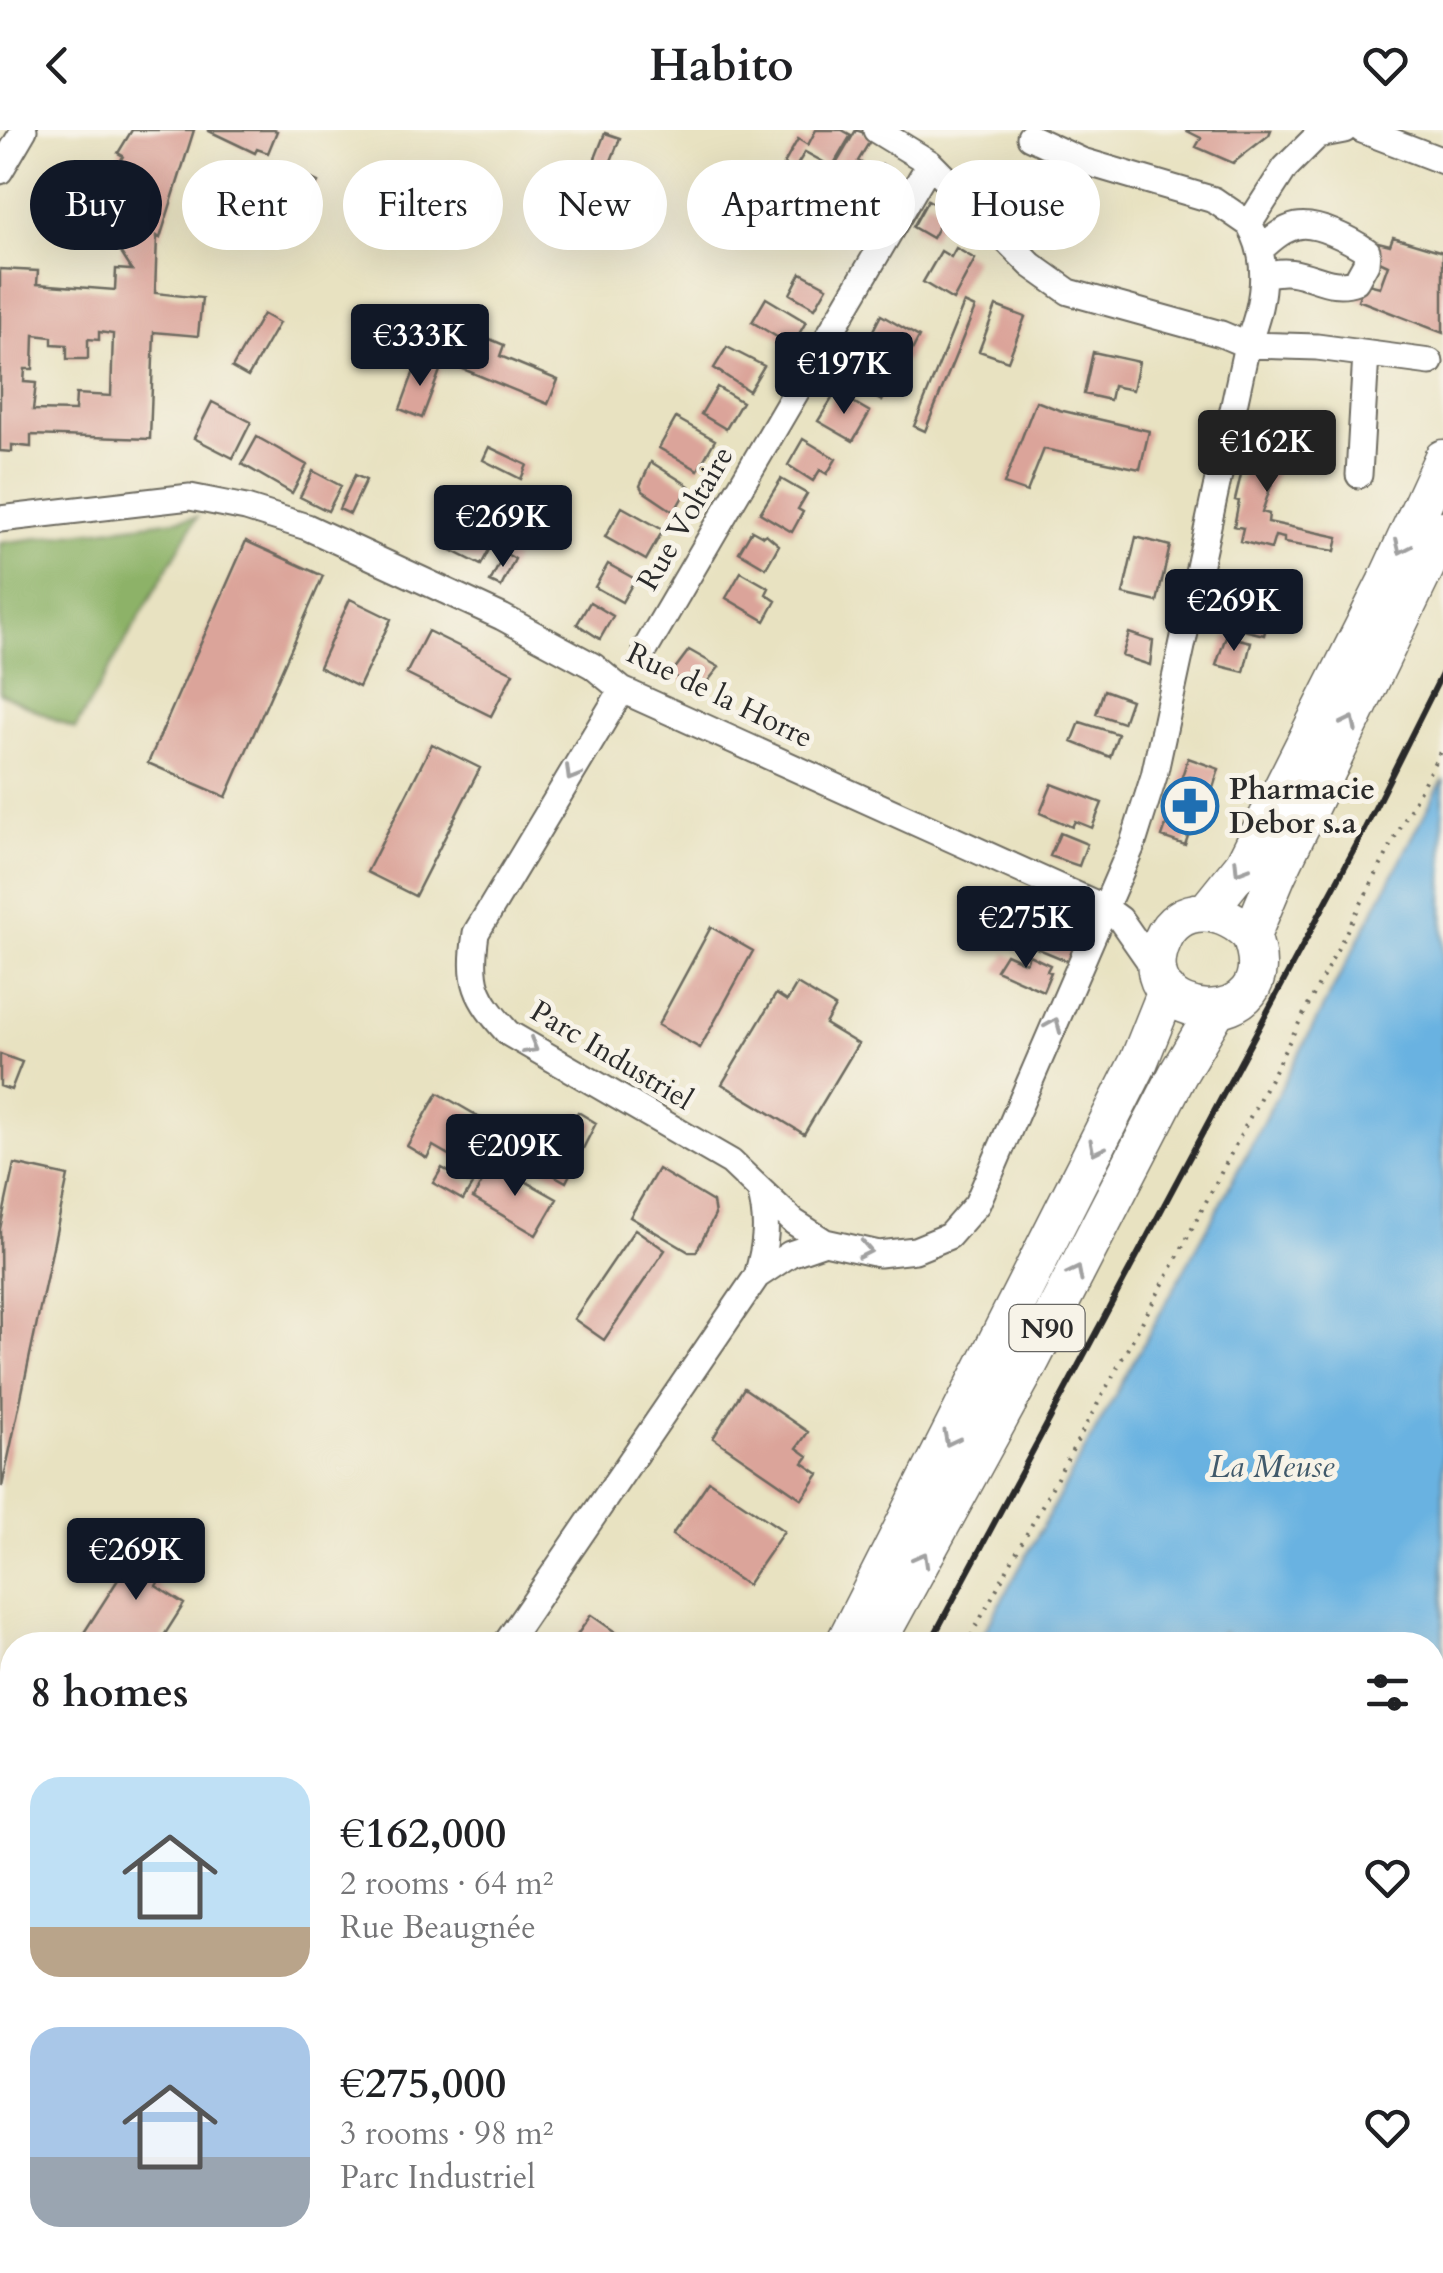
<!DOCTYPE html>
<meta charset="utf-8">
<style>
:root{--surface:#fff;--page:#f2f2f2;--text:#202124;--muted:#757577;--accent:#111827}
body{margin:0;font-family:Cardo,serif;background:var(--page);color:var(--text);height:100vh;display:flex;flex-direction:column;font-size:38px;white-space:nowrap}
*{box-sizing:border-box;margin:0}
p{font-size:32px;color:var(--muted)}
.icon{flex:none;width:55px;height:55px;fill:none;stroke:currentColor;stroke-width:2;stroke-linecap:round;stroke-linejoin:round}
.map{position:relative;flex:1;overflow:hidden}
.side{position:absolute;left:0px;top:1502px;width:1445px;height:642px;display:flex;flex-direction:column;background:var(--surface);border-radius:40px 40px 0 0;box-shadow:0 10px 40px #0002}
.side>*{flex:none}
.guide{position:absolute;left:30px;top:30px;width:1385px;height:90px;display:flex;gap:20px}
.price{position:absolute;translate:-50% -85px;padding:0 22px;border-radius:10px;background:var(--accent);color:#fff;font-size:32px;line-height:65px;filter:drop-shadow(0 2px 5px #0008)}
.price::after{content:'';position:absolute;left:50%;top:60px;width:30px;height:22px;margin-left:-15px;background:inherit;clip-path:polygon(0 0,100% 0,50% 100%)}
.price.selected{background:#222;color:#fff}
ul{padding:0;list-style:none}
li{display:flex;align-items:center;gap:30px;height:250px;padding:0 30px}
li span{display:grid;place-items:center;flex:none;width:280px;height:200px;border-radius:30px;color:#555}
li>.icon{margin-inline-start:auto}
span .icon{width:120px;height:120px;fill:#fffc;stroke-width:1}
li b{font-size:42px}
h2{display:flex;justify-content:space-between;align-items:center;height:120px;padding:0 30px;font-size:42px}
.chip{padding:0 35px;border-radius:45px;background:var(--surface);box-shadow:0 10px 40px #0002;font-size:35px;line-height:90px}
.chip.selected{background:var(--accent);color:#fff}
header{display:flex;justify-content:space-between;align-items:center;height:130px;padding:0 30px;background:var(--surface);font-size:45px;font-weight:700}
.map>svg:first-child{display:block}
.forest{fill:#8db268;stroke:#5c6e4a;stroke-width:2.5}
.water{fill:#69b2e1;stroke:#4a6e86;stroke-width:2.5}
.building{fill:#dba49a;fill-rule:evenodd}
.lines{fill:none;stroke-linecap:round;stroke-linejoin:round}
.minor-casing{stroke:#6d6b60;stroke-width:29}
.highway-casing{stroke:#6d6b60;stroke-width:41}
.path{stroke:#6d6b60;stroke-width:4;stroke-dasharray:2.5 8;stroke-linecap:butt}
.minor{stroke:#fff;stroke-width:25}
.highway{stroke:#fff;stroke-width:38}
.rail{stroke:#2b2b2b;stroke-width:6}
.oneway{stroke:#a0a0a0}
.labels{text-anchor:middle;stroke-width:10;stroke-linejoin:round;paint-order:stroke}
.shield{fill:#f7f3e8;stroke:#686764;stroke-width:2.5}
.shield-label{font-size:28px;font-weight:bold;fill:#2b2b2b}
.street-label{font-size:30px;fill:#2b2b2b;stroke:#f7f3e8}
.poi-label{font-size:30px;font-weight:bold;fill:#2b2b2b;stroke:#f7f3e8;text-anchor:start}
.water-label{font-size:32px;font-style:italic;fill:#415a6b;stroke:#f7f3e8}
</style>
<header><svg class="icon" aria-label="back" viewBox="0 0 24 24"><path d="M15 5l-7 7 7 7"/></svg>Habito<svg class="icon" aria-label="heart" viewBox="0 0 24 24"><path d="M12 20l-8-8c-3-5 5-10 8-4 3-6 11-1 8 4z"/></svg></header>
<div class="map">
<svg width="1443" height="2143" viewBox="0 0 1443 2143">
<rect width="100%" height="100%" fill="#f7f3e8"/>
<filter id="ink" filterUnits="userSpaceOnUse"><feTurbulence type="fractalNoise" baseFrequency=".01" numOctaves="2"/><feDisplacementMap in="SourceGraphic" scale="20" xChannelSelector="R" yChannelSelector="G"/><feConvolveMatrix kernelMatrix="1 2 1 2 8 2 1 2 1" color-interpolation-filters="sRGB"/></filter>
<filter id="wash" filterUnits="userSpaceOnUse"><feTurbulence type="fractalNoise" baseFrequency=".0048" numOctaves="4" result="noise"/><feDisplacementMap in="SourceGraphic" scale="40" xChannelSelector="R" yChannelSelector="G"/><feGaussianBlur stdDeviation="2.25" result="paint"/><feColorMatrix in="noise" values="0 0 0 0 0 0 0 0 0 0 0 0 0 0 0 0 0 1.4 0 .05"/><feComposite in="paint" operator="in"/></filter>
<g filter="url(#wash)">
<rect width="100%" height="100%" fill="#e8e2c1"/>
<path class="forest" d="M197,387L75,599L0,563V413Z"/>
<path class="water" d="M1443,649V1836L1433,1862L1432,1515H1224L1228,1507L1224,1502L1220,1503L1216,1515H977L1211,1091Z
M913,2132L1315,2133L1310,2143H908Z
M628,2133V2132L904,2133L899,2143H622Z"/>
<g id="blocks">
<path class="building" d="M132,0H194L160,108L157,106L155,163L202,168L198,206L154,202L150,309L31,305V317L12,315V322L0,321V139L38,141L37,154L115,160L116,139L132,140L121,123L127,93L97,78L123,26L118,23ZM99,202L113,204L111,266L76,264L75,281L33,280L36,253L24,252L25,239H33L34,205L52,207V214L67,215V229H88V209L99,210Z
M207,0H274L277,1L268,23L257,19L255,23Z
M816,0H842L851,5L817,63L809,58L825,33L805,22L794,40L784,34L798,9L808,15Z
M856,0L873,6L858,31L869,37L862,49L836,34Z
M1185,0H1271L1269,5L1233,33L1196,17L1201,8Z
M605,3L620,8L609,36L594,31Z
M882,34L901,46L886,71L860,56L869,41L875,45Z
M283,35L318,52L301,84L275,71Z
M928,70L947,81L932,108L913,97Z
M1393,107L1443,122V203L1358,170L1364,153L1380,157L1388,135L1373,128L1378,112L1390,115Z
M956,118L975,129L953,170L923,152L941,121L951,127Z
M801,143L827,157L815,178L790,164Z
M766,168L806,192L792,216L752,192Z
M964,173L975,178L925,301L914,296Z
M996,176L1025,187L1008,231L979,221Z
M263,184L279,193L248,247L232,238Z
M881,185L919,207L906,232L868,210Z
M471,201L504,215L500,226L558,250L548,274L446,232L456,207L466,212Z
M727,217L764,236L749,261L714,238Z
M1093,222L1139,232L1133,260L1113,256L1110,270L1084,264Z
M859,224L897,246L882,271L860,259L862,256L846,246Z
M418,230L441,238L422,288L400,279Z
M717,257L742,272L726,299L701,284Z
M836,262L870,282L853,311L818,291Z
M1036,271L1059,280L1149,301L1140,339L1044,319L1027,362L1004,354Z
M212,272L251,292L233,328L194,308Z
M1255,286L1281,294L1273,328V338L1277,339L1262,382L1269,384L1268,392L1338,407L1335,421L1284,413V408L1275,406L1271,419L1240,411L1243,398L1234,396L1239,371L1235,370Z
M676,288L715,310L698,340L659,318Z
M257,307L307,335L292,363L242,334Z
M803,309L836,329L827,344L820,340L813,351L788,335Z
M489,317L527,335L521,349L483,330Z
M651,332L689,356L674,382L643,361L640,356Z
M313,341L341,356L328,381L300,367Z
M355,345L366,350L350,384L339,379Z
M781,349L807,364L798,379L803,382L792,402L760,383Z
M622,377L663,400L646,430L605,407Z
M458,386L490,401L485,410L492,414L481,435L443,416Z
M752,400L763,406L766,404L779,415L766,438L739,422Z
M1136,407L1170,416L1157,472L1123,464Z
M246,411L323,446L226,667L148,633Z
M505,423L515,429L501,457L490,452Z
M608,434L635,449L622,472L595,457Z
M741,442L769,458L766,464L776,471L765,491L726,468Z
M1240,463L1273,472L1264,505L1231,497Z
M350,469L391,489L359,557L319,537Z
M590,472L613,486L600,509L577,494Z
M428,501L513,543L491,586L406,544Z
M1129,503L1153,511L1150,535L1122,526Z
M1226,506L1251,512L1244,542L1216,535Z
M689,520L719,537L700,561L671,544Z
M1104,560L1131,570L1123,593L1096,584Z
M1080,592L1118,604L1110,627L1072,612Z
M432,614L480,638L415,766L367,742Z
M1188,628L1219,639L1213,658L1205,656L1185,715L1162,707Z
M1052,654L1102,673L1092,698L1075,691L1072,697L1040,683Z
M1060,703L1087,714L1079,736L1050,726Z
M1007,773L1081,803L1070,832L1034,817L1041,799L1003,783Z
M711,797L753,821L700,918L658,895Z
M1006,824L1026,833L1029,825L1050,835L1047,841L1051,842L1043,861L996,840Z
M797,854L835,877L825,894L858,914L804,1004L722,954L776,864L787,871Z
M0,924L22,932L11,960L0,956Z
M438,963L490,993L474,1021L468,1017L459,1031L433,1016L427,1028L407,1016Z
M578,982L596,993L566,1052L541,1038Z
M493,1033L557,1069L536,1105L473,1068Z
M14,1034L68,1046L2,1357L0,1099Z
M442,1038L472,1055L463,1070L433,1053Z
M658,1039L713,1072L715,1085L696,1122H689L630,1087Z
M635,1099L665,1120L604,1210L574,1189Z
M744,1258L808,1302L797,1318L808,1326L803,1333L819,1344L802,1369L713,1308Z
M709,1351L784,1401L747,1455L672,1405Z
M146,1406L175,1423L156,1456L184,1474L158,1515H76Z
M591,1485L634,1515H570Z
M12,1555V1581L0,1573Z
M0,1727L12,1736V1846L0,1864Z
M1443,1976V2044L1432,2040V2002Z"/>
</g>
</g>
<g filter="url(#ink)">
<use href="#blocks" fill-opacity="0" stroke="#6d6b60" stroke-width="2.5"/>
<g class="lines">
<g class="minor-casing">
<path id="minor" d="M876,0L930,33L1031,135L1069,162L1221,204L1247,215L1317,217L1430,232
M1362,0L1443,31
M1030,7L1082,31L1214,70L1249,94
M0,41L24,0
M1262,118C1272,109 1283,99 1297,96C1317,92 1351,110 1367,121L1366,133L1356,151C1323,164 1303,131 1263,146
M1359,345L1366,224
M0,389L190,367L246,378L307,397L502,487L593,536L622,560L1105,778L1120,789L1159,845
M646,518L930,33
M622,560L476,803C469,853 475,866 508,903L731,1032L794,1092L825,1112L879,1124L915,1120L949,1106L977,1074L1133,713L1154,646L1247,215C1263,176 1272,132 1249,94L1285,38L1318,5L1344,0
M757,1146L790,1124L825,1112
M505,1515L757,1146C766,1115 769,1092 760,1060
M1432,1890L1443,1865
M75,2143L82,2132
M1322,2143L1327,2132"/>
</g>
<g class="highway-casing">
<path id="highway" d="M1207,781L1244,735L1386,453L1443,329
M1251,806C1227,778 1179,770 1162,811C1125,897 1290,907 1251,806L1277,744L1443,400
M844,1515L1139,931L1167,861
M875,1515L1029,1233L1178,944L1216,880
M517,2143L523,2132"/>
</g>
<path class="path" d="M966,1515L1170,1141L1443,616
M0,1638L12,1647
M609,2143L615,2132"/>
<use href="#minor" class="minor"/>
<use href="#highway" class="highway"/>
<path class="rail" d="M929,1515L1357,714L1443,542
M563,2143L570,2132"/>
</g>
<defs><path id="oneway-chevron" d="M-2-3.5L2.5 0L-2 3.5" fill="none" stroke-width="1.6" stroke-linecap="round" stroke-linejoin="round" transform="scale(2.5)"/></defs>
<g class="oneway">
<use href="#oneway-chevron" transform="translate(1402 417) rotate(115)"/>
<use href="#oneway-chevron" transform="translate(1350 593) rotate(-64)"/>
<use href="#oneway-chevron" transform="translate(572 644) rotate(121)"/>
<use href="#oneway-chevron" transform="translate(1240 738) rotate(122)"/>
<use href="#oneway-chevron" transform="translate(1054 895) rotate(-67)"/>
<use href="#oneway-chevron" transform="translate(531 917) rotate(30)"/>
<use href="#oneway-chevron" transform="translate(1096 1018) rotate(117)"/>
<use href="#oneway-chevron" transform="translate(865 1120) rotate(11)"/>
<use href="#oneway-chevron" transform="translate(1076 1143) rotate(-63)"/>
<use href="#oneway-chevron" transform="translate(950 1309) rotate(117)"/>
<use href="#oneway-chevron" transform="translate(922 1429) rotate(-61)"/>
</g>
</g>
<defs>
<g id="pharmacy-ring" transform="scale(2.875)"><circle r="9.5" fill="#f7f3e8" stroke="#1f6fb2" stroke-width="1.5"/><path d="M-2-6h4v4h4v4h-4v4h-4v-4h-4v-4h4Z" fill="#1f6fb2"/></g>
</defs>
<g fill-rule="evenodd">
<use href="#pharmacy-ring" x="1190" y="676"/>
</g>
<g class="labels">
<rect class="shield" x="1009.5" y="1175" width="75" height="46" rx="8"/>
<g class="shield-label">
<text x="1047" y="1208">N90</text>
</g>
<g class="street-label">
<text transform="translate(685 388) rotate(-60)" y="10">Rue Voltaire</text>
<text transform="translate(720 565) rotate(26)" y="10">Rue de la Horre</text>
<text transform="translate(612 925) rotate(31)" y="10">Parc Industriel</text>
</g>
<g class="poi-label">
<text x="1229" y="669">Pharmacie<tspan x="1229" dy="34">Debor s.a</tspan></text>
</g>
<g class="water-label">
<text x="1272" y="1347">La Meuse</text>
</g>
</g>
</svg>
<b class="price" style="left:420px;top:259px">€333K</b>
<b class="price" style="left:844px;top:287px">€197K</b>
<b class="price selected" style="left:1267px;top:365px">€162K</b>
<b class="price" style="left:503px;top:440px">€269K</b>
<b class="price" style="left:1234px;top:524px">€269K</b>
<b class="price" style="left:1026px;top:841px">€275K</b>
<b class="price" style="left:515px;top:1069px">€209K</b>
<b class="price" style="left:136px;top:1473px">€269K</b>
<div class="guide">
<a class="chip selected">Buy</a>
<a class="chip">Rent</a>
<a class="chip">Filters</a>
<a class="chip">New</a>
<a class="chip">Apartment</a>
<a class="chip">House</a>
</div>
<section class="side">
<h2>8 homes<svg class="icon" aria-label="filters" viewBox="0 0 24 24"><path d="M4 7h16M4 17h16"/><circle cx="9" cy="7" r="2"/><circle cx="15" cy="17" r="2"/></svg></h2>
<ul>
<li><span style="background:linear-gradient(#bfe0f5 75%,#b9a48a 0)"><svg class="icon" aria-label="home" viewBox="0 0 24 24"><path d="M3 11l9-7 9 7M6 9v11h12V9"/></svg></span><div><b>€162,000</b><p>2 rooms · 64 m²</p><p>Rue Beaugnée</p></div><svg class="icon" aria-label="heart" viewBox="0 0 24 24"><path d="M12 20l-8-8c-3-5 5-10 8-4 3-6 11-1 8 4z"/></svg></li>
<li><span style="background:linear-gradient(#a9c7e8 65%,#9aa5b1 0)"><svg class="icon" aria-label="home" viewBox="0 0 24 24"><path d="M3 11l9-7 9 7M6 9v11h12V9"/></svg></span><div><b>€275,000</b><p>3 rooms · 98 m²</p><p>Parc Industriel</p></div><svg class="icon" aria-label="heart" viewBox="0 0 24 24"><path d="M12 20l-8-8c-3-5 5-10 8-4 3-6 11-1 8 4z"/></svg></li>
</ul>
</section>
</div>
